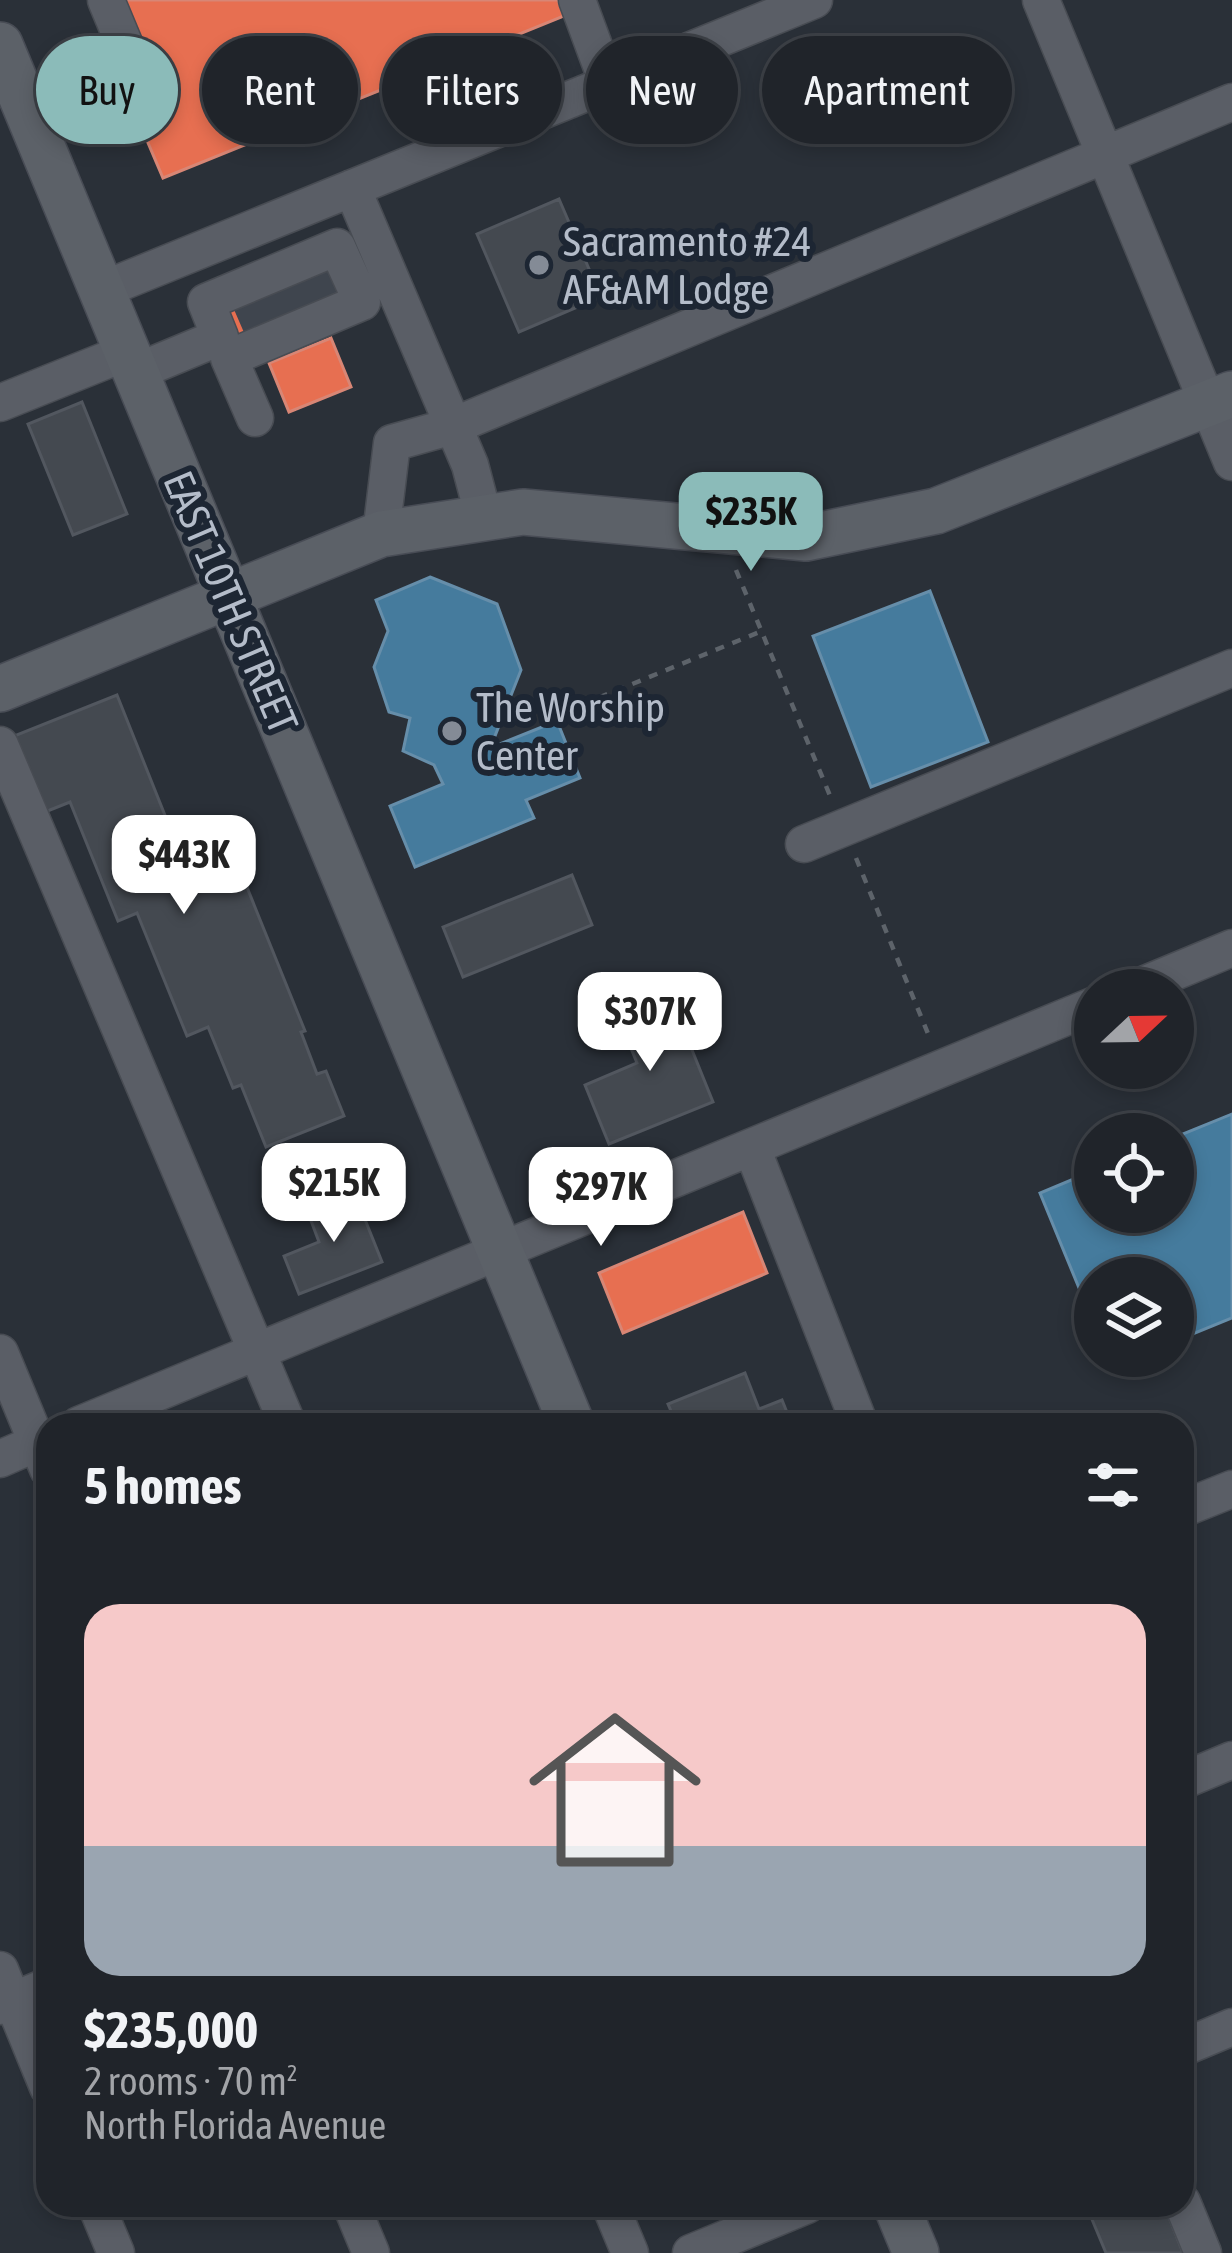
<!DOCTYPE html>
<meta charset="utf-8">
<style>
:root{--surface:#20242a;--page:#2d3036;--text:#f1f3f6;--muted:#a2a4a8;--line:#3d4147;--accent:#8bbbb9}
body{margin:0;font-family:"Asap Condensed",sans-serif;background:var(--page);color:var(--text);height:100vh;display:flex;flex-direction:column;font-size:45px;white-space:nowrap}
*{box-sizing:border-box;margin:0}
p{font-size:39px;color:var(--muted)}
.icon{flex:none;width:66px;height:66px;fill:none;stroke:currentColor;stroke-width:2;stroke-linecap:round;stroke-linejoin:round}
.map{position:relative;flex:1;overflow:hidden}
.sheet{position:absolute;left:36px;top:1413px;width:1158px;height:804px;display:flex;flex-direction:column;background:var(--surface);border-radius:36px;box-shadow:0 6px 18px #0003,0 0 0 3px var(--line)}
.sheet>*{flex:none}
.hud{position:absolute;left:36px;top:36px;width:1161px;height:108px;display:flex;gap:24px}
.needle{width:78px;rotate:68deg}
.buttons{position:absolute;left:1074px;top:969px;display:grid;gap:24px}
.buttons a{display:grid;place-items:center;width:120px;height:120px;border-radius:50%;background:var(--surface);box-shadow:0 6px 18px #0003,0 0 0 3px var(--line);font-size:60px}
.price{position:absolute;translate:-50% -102px;padding:0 27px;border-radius:24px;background:#fff;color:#222;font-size:39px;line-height:78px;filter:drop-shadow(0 3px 6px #0008)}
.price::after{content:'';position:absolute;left:50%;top:72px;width:36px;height:27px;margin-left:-18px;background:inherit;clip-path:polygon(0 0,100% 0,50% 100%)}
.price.on{background:var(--accent);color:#111}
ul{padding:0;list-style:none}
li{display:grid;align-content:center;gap:24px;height:636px;padding:0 48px}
li span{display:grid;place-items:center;height:372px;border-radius:36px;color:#555}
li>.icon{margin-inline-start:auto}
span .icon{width:216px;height:216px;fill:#fffc;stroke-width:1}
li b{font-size:51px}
h2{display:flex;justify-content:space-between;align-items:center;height:144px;padding:0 48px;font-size:51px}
.tag{padding:0 42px;border-radius:54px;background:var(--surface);box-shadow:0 6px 18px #0003,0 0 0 3px var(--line);font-size:42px;line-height:108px}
.tag.on{background:var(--accent);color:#111}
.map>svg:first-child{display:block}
.shops{fill:#e76f51;stroke:#d88675;stroke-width:3}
.public{fill:#457b9d;stroke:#668eaa;stroke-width:3}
.building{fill:#444950;stroke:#52575f;stroke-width:3}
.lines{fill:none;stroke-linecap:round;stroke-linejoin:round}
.minor-tunnel{stroke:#3f454e;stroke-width:36;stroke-dasharray:36 18;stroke-linecap:butt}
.minor-casing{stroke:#484c53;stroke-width:39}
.major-casing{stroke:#484c55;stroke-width:48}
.path{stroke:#5d636a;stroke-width:4.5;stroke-dasharray:9 9;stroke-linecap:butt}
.minor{stroke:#5a5e66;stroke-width:36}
.major{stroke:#5c6168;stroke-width:45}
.poi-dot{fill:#848b96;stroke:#1d2633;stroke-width:4.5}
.labels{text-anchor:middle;stroke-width:12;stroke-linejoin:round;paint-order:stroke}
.poi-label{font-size:42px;fill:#b4bcc9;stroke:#1d2633;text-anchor:start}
.street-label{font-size:42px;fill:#b4bcc9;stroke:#1d2633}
</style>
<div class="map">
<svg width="1232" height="2253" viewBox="0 0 1232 2253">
<rect width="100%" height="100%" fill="#2a3038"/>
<path class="shops" d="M123,0H558L564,16L163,178L120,77L149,64Z
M336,264L349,294L232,344L219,314Z
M331,338L351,387L289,412L269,363Z
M743,1212L767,1273L623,1333L599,1273Z"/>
<path class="public" d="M430,577L497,604L521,670L493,741L478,747L480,752L557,721L580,778L526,800L534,818L415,867L390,806L443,784L434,765L403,751L410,718L389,712L374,667L388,631L376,600Z
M930,591L988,742L871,787L813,636Z
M1232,1114V1318L1173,1342V1278H1095V1327L1040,1193L1095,1170V1212H1173V1138Z"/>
<path class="building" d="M559,199L601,297L519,332L477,234Z
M82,402L127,514L73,535L28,424Z
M117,695L194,888L240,870L305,1031L301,1032L317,1074L326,1071L344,1116L266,1147L241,1085L233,1088L208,1027L187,1036L137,913L118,921L70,802L45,812L14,736Z
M572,875L592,925L463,977L443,927Z
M669,993L713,1102L609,1144L585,1085L637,1063L617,1014Z
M354,1192L382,1262L299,1294L284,1256L319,1242L307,1210Z
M745,1373L759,1409L782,1400L792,1425H677L668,1404Z
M1086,2205H1164L1183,2253H1106Z"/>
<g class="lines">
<path class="minor-tunnel" d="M312,274L325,305
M280,288L293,318
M250,301L263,331"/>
<g class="minor-casing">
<path id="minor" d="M106,0L131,60
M577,0L608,84
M1041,0L1232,462
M352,188L470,465L484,518
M102,290L814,0
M136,372L220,337L206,302L337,247L362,302L229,358L255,418
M0,403L127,352
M381,534L392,443L453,426L1232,102
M0,745L288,1425
M804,844L1232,668
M1131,990L1232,948
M752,1148L860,1425
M0,1353L48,1469
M79,1425L1095,1005
M0,1459L48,1438
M1182,1509L1232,1489
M1182,1781L1232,1760
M0,1970L48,2087
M0,2006L48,1986
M1182,2048L1232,2027
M1182,2202L1203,2253
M96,2205L116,2253
M351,2205L371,2253
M610,2205L630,2253
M691,2253L807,2205"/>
</g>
<g class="major-casing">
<path id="major" d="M0,45L572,1425
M0,689L381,534L523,512L806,538L936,511L1232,394
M896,2205L916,2253"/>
</g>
<path class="path" d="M736,570L831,798
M549,718L762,631
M856,858L929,1036"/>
<use href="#minor" class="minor"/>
<use href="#major" class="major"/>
</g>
<g class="poi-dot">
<circle cx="539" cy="265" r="12"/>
<circle cx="452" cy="731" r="12"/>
</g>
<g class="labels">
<g class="poi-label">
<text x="563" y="256">Sacramento #24<tspan x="563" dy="48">AF&amp;AM Lodge</tspan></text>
<text x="476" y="722">The Worship<tspan x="476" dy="48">Center</tspan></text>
</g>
<g class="street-label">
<text transform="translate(231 602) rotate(67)" y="15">EAST 10TH STREET</text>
</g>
</g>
</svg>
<div class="buttons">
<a><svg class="needle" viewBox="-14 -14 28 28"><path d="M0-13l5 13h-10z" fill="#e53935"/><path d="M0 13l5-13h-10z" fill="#a2a4a8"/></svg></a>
<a><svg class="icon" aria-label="locate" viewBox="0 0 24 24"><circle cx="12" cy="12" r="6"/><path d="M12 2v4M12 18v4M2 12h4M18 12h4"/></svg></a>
<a><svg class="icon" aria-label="layers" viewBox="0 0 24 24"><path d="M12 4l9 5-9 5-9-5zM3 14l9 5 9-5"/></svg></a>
</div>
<b class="price on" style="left:751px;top:574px">$235K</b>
<b class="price" style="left:184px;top:917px">$443K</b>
<b class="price" style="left:650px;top:1074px">$307K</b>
<b class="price" style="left:334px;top:1245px">$215K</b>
<b class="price" style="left:601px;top:1249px">$297K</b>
<div class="hud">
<a class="tag on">Buy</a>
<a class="tag">Rent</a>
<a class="tag">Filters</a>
<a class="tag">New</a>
<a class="tag">Apartment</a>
</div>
<section class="sheet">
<h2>5 homes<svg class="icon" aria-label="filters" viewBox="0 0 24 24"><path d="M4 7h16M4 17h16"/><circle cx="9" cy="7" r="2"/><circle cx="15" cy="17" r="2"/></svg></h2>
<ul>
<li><span style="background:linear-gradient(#f6c9c9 65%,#9aa5b1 0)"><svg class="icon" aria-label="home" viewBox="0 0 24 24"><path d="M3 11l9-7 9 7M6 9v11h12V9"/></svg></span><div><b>$235,000</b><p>2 rooms · 70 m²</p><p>North Florida Avenue</p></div></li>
</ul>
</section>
</div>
